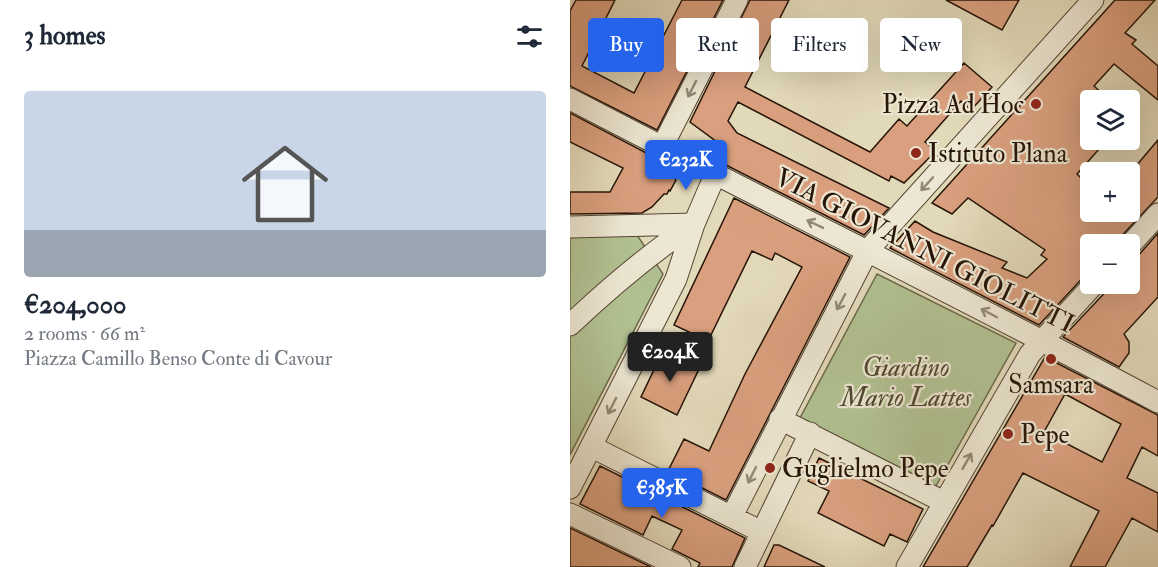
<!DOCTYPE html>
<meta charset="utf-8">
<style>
:root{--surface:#fff;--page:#f6f6f7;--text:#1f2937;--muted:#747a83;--accent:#2563eb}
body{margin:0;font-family:"IM FELL Double Pica",serif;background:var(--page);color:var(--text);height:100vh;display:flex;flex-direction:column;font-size:22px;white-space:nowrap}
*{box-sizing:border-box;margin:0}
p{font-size:20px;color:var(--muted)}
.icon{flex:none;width:33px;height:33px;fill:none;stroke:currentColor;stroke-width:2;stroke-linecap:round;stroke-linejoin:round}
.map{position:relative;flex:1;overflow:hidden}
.details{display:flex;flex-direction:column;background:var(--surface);width:570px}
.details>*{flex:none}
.hud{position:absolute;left:18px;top:18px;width:480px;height:54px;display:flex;gap:12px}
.buttons{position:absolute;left:510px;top:90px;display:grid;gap:12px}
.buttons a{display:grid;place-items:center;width:60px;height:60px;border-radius:6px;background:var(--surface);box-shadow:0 6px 24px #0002;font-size:30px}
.price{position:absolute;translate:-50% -51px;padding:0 14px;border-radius:6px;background:var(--accent);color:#fff;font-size:20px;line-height:39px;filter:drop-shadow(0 2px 3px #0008)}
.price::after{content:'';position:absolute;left:50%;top:36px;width:18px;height:14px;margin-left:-9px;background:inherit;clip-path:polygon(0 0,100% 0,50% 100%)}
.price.on{background:#222;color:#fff}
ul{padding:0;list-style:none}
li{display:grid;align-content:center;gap:12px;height:318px;padding:0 24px}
li span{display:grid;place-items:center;height:186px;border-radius:6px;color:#555}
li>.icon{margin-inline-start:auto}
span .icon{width:108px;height:108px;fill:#fffc;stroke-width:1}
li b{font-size:26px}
h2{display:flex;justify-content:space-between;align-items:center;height:72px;padding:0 24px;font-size:26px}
.pill{padding:0 21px;border-radius:6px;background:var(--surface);box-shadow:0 6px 24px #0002;font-size:21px;line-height:54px}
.pill.on{background:var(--accent);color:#fff}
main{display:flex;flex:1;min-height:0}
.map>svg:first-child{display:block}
.green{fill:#b1c091;stroke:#6c6a4c;stroke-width:1.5}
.building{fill:#d99f7e;stroke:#261406;stroke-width:1.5;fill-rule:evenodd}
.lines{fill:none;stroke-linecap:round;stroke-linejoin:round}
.minor-casing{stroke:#554533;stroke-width:23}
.minor{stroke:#ece6d2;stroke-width:21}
.oneway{stroke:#938876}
.poi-dot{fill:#8f2418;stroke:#ece6d2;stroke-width:2}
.labels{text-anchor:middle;stroke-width:4.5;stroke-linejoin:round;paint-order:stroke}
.poi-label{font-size:26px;fill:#261406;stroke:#ece6d2;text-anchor:start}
.street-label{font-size:26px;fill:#261406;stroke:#ece6d2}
.park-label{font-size:26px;font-style:italic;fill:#504830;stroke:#ece6d2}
</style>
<main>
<section class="details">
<h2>3 homes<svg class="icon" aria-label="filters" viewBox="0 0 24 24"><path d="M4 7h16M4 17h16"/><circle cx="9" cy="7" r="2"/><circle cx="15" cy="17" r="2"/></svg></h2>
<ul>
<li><span style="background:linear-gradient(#c9d6e8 75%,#9aa5b1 0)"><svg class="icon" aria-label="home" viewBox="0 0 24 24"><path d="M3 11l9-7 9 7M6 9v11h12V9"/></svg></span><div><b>€204,000</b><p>2 rooms · 66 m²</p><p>Piazza Camillo Benso Conte di Cavour</p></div></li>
</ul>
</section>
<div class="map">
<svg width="588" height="567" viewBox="0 0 588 567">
<rect width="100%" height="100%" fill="#e2d9b9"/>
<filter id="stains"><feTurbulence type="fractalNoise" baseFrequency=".00333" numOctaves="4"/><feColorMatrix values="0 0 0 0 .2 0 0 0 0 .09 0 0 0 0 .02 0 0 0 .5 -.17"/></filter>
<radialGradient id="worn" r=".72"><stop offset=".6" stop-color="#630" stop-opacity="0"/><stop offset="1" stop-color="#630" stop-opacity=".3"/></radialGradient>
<path class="green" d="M67,235L93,274L0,455V237Z
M307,274L446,343L366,486L230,418Z"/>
<path class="building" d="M6,0H45L12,66L64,93L112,0H153L87,130L0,86V11Z
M180,0H219L175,87L300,152L329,119L337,126L394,63L422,87L401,110L391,101L355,142L366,151L334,183L321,176L319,181L168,102L158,121L167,133L319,208L294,235L144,159L151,145L120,122Z
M376,0H449L432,30Z
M545,0H585L555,33L566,40L562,44L588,66V100L544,64L524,86L539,100H520V140H537L507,174L520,187V212H560V173L588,140V197L544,244H520V270L469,325L320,248L345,221L363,232L437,262L432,268L457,278L477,259L471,255L475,250L398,198L382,214L362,203Z
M0,113L105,168L102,175L106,180L100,191L99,190L97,194H94L82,207L72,213L0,214V192H40L53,168L0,142Z
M164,198L280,257L156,500L98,471L114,439L139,451L175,374L232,267L205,253L202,260L182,251L138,341L104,325Z
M588,233V297L554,334L559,342V353L549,367L493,337L543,284H560V265Z
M93,351L129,369L107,415L71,397Z
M475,357L588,415V456L572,447L557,478L588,493V532L562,518L535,567H500L529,511L453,473L423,526L422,525L397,567H353ZM495,394L551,424L532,462L474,432Z
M249,458L353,509L337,542L320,534L314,546L248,513L259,491L238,481Z
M30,466L175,538L162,567H128L130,563L102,549L112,530L82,516L73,535L10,504Z
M0,528L81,567H0Z
M204,545H209L255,567H194Z"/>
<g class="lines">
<g class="minor-casing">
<path id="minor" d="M0,99C195,201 394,298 588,402
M92,147L167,0
M0,227L124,224
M560,245L588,214
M0,325C39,288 79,254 124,224
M210,419L374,502
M22,447L192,532
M0,488L106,279L124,224L145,175
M0,514L110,567
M162,516L298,250L523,0
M175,567L240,433
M337,567L460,354L524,284"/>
</g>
<use href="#minor" class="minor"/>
</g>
<defs><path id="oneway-shaft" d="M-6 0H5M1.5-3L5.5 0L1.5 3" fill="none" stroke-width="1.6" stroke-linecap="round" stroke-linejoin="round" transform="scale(1.5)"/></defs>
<g class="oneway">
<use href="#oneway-shaft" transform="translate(122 89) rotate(117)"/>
<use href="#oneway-shaft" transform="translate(357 184) rotate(132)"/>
<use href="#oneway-shaft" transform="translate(245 224) rotate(-154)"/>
<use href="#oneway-shaft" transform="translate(271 302) rotate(118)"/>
<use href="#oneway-shaft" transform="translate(419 313) rotate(-152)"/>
<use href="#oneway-shaft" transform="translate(42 406) rotate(117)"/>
<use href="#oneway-shaft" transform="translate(397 461) rotate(-60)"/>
<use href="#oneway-shaft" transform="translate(182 475) rotate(116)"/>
</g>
<g class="poi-dot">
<circle cx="466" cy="104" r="6"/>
<circle cx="346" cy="153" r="6"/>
<circle cx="481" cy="359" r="6"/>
<circle cx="438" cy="434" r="6"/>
<circle cx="200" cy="468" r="6"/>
</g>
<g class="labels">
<g class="poi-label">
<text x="454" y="113" text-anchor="end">Pizza Ad Hoc</text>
<text x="358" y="162">Istituto Plana</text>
<text x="481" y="393" text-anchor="middle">Samsara</text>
<text x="450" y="443">Pepe</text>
<text x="212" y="477">Guglielmo Pepe</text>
</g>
<g class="street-label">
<text transform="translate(355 250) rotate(27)" y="9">VIA GIOVANNI GIOLITTI</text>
</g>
<g class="park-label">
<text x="336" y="376">Giardino<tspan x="336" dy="30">Mario Lattes</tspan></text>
</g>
</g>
<rect width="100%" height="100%" filter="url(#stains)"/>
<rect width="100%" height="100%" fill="url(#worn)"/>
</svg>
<div class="buttons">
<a><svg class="icon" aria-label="layers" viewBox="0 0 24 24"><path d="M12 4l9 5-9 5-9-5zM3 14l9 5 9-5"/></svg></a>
<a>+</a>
<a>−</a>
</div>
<b class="price" style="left:116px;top:191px">€232K</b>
<b class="price on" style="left:100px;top:383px">€204K</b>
<b class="price" style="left:92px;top:519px">€385K</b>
<div class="hud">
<a class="pill on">Buy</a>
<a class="pill">Rent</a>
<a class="pill">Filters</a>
<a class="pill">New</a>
</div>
</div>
</main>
